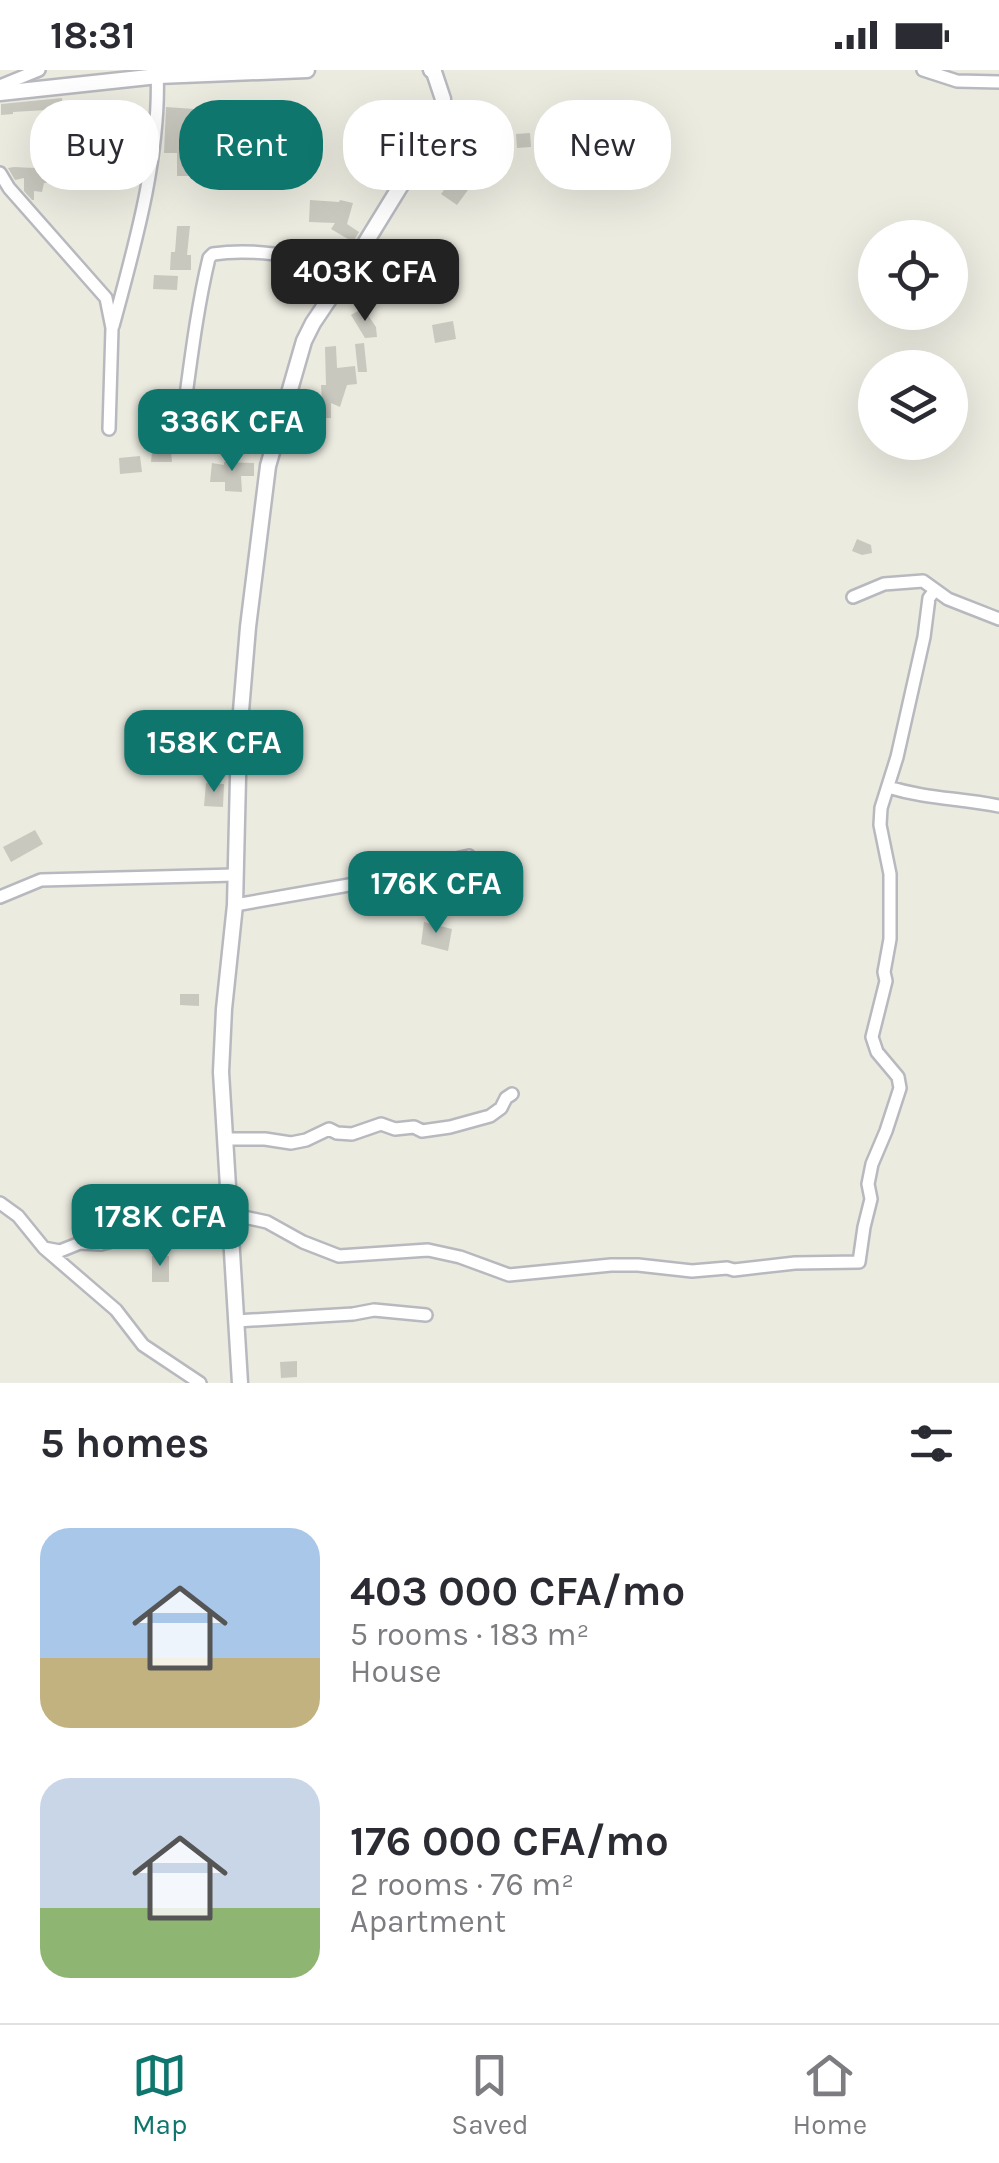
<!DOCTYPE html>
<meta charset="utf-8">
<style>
:root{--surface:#fff;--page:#f2f2f3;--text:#2b2b33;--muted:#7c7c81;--line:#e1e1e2;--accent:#0f766e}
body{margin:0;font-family:Karla,sans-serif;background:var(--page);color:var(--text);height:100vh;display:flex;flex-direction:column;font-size:38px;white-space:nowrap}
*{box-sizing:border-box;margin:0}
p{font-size:32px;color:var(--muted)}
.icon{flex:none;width:55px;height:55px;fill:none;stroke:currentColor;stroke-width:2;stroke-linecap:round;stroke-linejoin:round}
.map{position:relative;height:1313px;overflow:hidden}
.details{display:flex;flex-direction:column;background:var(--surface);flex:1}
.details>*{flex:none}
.top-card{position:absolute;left:30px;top:30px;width:940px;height:90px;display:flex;gap:20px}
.tools{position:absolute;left:858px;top:150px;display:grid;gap:20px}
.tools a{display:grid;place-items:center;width:110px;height:110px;border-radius:50%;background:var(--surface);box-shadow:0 10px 40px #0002;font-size:50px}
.price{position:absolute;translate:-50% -85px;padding:0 22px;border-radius:20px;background:var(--accent);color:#fff;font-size:32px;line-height:65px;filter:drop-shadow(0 2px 5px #0008)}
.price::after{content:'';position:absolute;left:50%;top:60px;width:30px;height:22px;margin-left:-15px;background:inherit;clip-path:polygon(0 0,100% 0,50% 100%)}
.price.current{background:#222;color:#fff}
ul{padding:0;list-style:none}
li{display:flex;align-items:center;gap:30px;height:250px;padding:0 40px}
li span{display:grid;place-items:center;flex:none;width:280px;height:200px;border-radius:30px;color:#555}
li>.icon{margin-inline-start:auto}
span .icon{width:120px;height:120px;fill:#fffc;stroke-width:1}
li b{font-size:42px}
h2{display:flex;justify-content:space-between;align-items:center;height:120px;padding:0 40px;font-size:42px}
.chip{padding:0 35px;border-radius:40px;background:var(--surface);box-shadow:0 10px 40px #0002;font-size:35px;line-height:90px}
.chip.current{background:var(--accent);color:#fff}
.status{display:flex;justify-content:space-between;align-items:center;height:70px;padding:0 50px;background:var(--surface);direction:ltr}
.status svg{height:28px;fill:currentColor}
.dock{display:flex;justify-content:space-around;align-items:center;height:140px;border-top:2px solid var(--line);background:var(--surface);font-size:28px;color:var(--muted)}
.dock a{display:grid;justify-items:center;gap:5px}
.dock .current{color:var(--accent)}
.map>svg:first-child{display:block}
.building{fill:#c9c8bf}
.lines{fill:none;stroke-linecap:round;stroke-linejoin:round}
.minor-casing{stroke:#b8b9bf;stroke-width:16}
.tertiary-casing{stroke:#b8b9bf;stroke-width:19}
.minor{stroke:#fff;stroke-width:11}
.tertiary{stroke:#fff;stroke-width:14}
</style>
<div class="status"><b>18:31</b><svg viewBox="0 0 49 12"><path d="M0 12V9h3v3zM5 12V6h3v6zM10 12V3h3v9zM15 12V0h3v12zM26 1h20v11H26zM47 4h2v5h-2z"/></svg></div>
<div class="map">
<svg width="999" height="1313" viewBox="0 0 999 1313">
<rect width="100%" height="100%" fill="#ecebe0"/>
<path class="building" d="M62,28L63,41L88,42V57L47,56V40L13,42V44L1,45V34Z
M166,37L194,39V50H217V62H211L213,106H177V83H164Z
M530,63L531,77L517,78L516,64Z
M14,97L35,98V100L53,99V113H44L42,122L34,121V130H32L24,121V108L15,110L8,98Z
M452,109L468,120L457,135L441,124Z
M310,130L339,132L340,130L353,133L347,154L359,162L353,172L331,159L335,153L309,152Z
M177,156H190L187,185H191V200H170L171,182H175Z
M154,205L178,206L177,220L153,219Z
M429,208L444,209L443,226L429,225Z
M363,238L376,257L377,267L365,268L351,245Z
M453,251L456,269L435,273L432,255Z
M364,273L367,302H358L355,274Z
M336,276L337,298L355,296L357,314L347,315L340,337L331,333V348H325L322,358L311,354L315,341H304V332L322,333L321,315H326L325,277Z
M152,381L171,382L172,392H151Z
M140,386L142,402L120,404L119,388Z
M224,392L254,393V406H241L242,422L225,421V412H210L212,393L224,395Z
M857,469L871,475L872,483L862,485L852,481Z
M206,713L224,714L223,737L204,736Z
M35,760L43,774L11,792L3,777Z
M444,807H462L463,837L446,838Z
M424,852L452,859L448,881L421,874Z
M180,924H199V936L180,935Z
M152,1186H169V1212H152Z
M297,1291V1307L281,1308L280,1292Z"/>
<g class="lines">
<g class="minor-casing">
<path id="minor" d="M923,0L957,11L999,12
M0,16L39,0
M0,103L9,118L106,228L112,258L109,359
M113,256C135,175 161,84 157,0
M278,358L194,351L185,346L184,340C191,289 197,238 209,188L213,184C259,177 305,189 350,198
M853,527L884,514L923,511L948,529L999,549
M888,717C927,729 960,728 999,736
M0,827L41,810L235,805
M235,835L366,812L395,803L469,786
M226,1069H265L291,1073L306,1070L329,1059L337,1063L352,1064L381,1054L395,1059L414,1057L422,1061L450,1057L490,1046L501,1038L506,1028L512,1024
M0,1133L18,1146L44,1178L116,1240L143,1275L200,1313
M44,1178L60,1181L80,1173L101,1174L136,1164L164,1162L186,1153L199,1155L219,1154L230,1144L267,1152L303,1172L339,1186L428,1180L460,1187L509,1205L611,1195H638L692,1201L727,1198L734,1200L795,1193L859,1192L864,1157L871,1129L868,1114L872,1094L886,1061L900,1018L898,1007L877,982L872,967L886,911L884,902L890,869V804L880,755L881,738L897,687L924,567L929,528L935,520
M236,1251L353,1244L374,1240L426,1245"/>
</g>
<g class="tertiary-casing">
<path id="tertiary" d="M0,23L158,6L307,0
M240,1313L221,1002L224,939L235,835L239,665L248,557L268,396L304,271L313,253L350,198L441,50L443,29L434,2L431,0"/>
</g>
<use href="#minor" class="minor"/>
<use href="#tertiary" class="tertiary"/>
</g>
</svg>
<div class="tools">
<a><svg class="icon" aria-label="locate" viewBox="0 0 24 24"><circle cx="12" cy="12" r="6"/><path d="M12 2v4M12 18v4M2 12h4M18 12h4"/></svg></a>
<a><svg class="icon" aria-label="layers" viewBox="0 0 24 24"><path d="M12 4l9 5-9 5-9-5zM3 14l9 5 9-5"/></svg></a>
</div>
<b class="price current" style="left:365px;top:254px">403K CFA</b>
<b class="price" style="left:232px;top:404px">336K CFA</b>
<b class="price" style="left:214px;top:725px">158K CFA</b>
<b class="price" style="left:436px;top:866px">176K CFA</b>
<b class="price" style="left:160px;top:1199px">178K CFA</b>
<div class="top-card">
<a class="chip">Buy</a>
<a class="chip current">Rent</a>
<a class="chip">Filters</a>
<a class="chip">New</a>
</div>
</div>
<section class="details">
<h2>5 homes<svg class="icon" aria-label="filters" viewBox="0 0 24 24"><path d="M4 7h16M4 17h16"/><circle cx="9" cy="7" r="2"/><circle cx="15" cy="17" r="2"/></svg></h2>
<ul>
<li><span style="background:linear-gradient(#a9c7e8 65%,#c2b280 0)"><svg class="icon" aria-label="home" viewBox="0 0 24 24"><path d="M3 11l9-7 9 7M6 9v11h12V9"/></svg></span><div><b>403 000 CFA/mo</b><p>5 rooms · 183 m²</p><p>House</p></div></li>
<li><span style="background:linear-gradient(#c9d6e8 65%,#8fb573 0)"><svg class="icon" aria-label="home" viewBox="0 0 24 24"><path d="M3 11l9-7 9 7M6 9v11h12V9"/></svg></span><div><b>176 000 CFA/mo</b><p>2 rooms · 76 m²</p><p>Apartment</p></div></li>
</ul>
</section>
<nav class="dock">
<a class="current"><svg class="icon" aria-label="map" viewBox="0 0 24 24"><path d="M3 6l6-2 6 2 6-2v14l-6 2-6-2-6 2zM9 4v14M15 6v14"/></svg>Map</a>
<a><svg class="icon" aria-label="saved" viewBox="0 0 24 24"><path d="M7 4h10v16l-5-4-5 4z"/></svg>Saved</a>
<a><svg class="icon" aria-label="home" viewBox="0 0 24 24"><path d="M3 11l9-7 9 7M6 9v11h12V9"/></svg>Home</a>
</nav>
